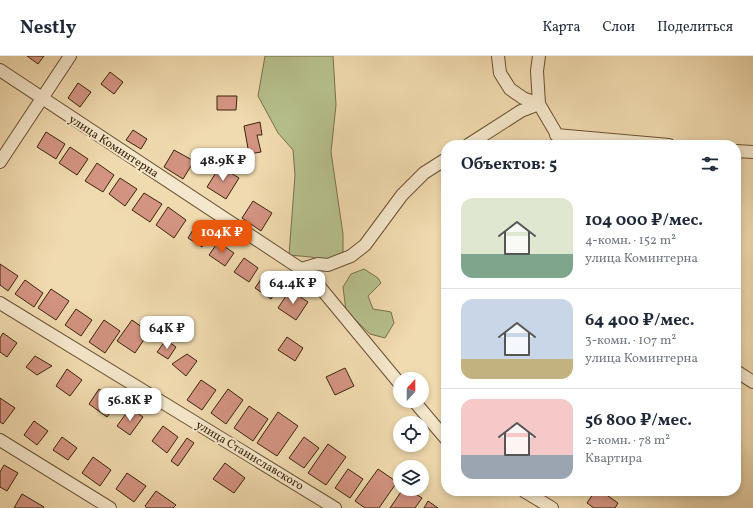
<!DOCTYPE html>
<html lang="ru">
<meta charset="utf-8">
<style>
:root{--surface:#fff;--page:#f6f6f7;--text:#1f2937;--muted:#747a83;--line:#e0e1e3;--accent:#ea580c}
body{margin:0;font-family:Vollkorn,serif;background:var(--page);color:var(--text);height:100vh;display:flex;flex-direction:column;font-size:15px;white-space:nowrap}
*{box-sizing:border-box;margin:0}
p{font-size:13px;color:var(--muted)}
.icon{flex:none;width:22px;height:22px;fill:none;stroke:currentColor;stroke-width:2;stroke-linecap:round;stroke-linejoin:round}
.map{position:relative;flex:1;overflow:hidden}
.sheet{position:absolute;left:441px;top:84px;width:300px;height:356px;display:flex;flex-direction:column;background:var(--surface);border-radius:16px;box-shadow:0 2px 6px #0003}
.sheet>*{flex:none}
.needle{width:26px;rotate:21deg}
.controls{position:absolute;left:393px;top:316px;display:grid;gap:8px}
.controls a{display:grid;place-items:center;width:36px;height:36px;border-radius:50%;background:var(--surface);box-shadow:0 2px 6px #0003;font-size:20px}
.price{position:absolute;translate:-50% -34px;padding:0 9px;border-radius:8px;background:#fff;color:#222;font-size:13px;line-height:26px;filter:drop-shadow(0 1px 2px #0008)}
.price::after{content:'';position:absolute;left:50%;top:24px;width:12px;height:9px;margin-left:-6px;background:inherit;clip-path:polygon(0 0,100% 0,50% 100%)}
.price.on{background:var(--accent);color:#fff}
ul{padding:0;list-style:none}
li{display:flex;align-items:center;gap:12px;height:100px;padding:0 20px}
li+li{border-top:1px solid var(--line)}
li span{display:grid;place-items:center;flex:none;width:112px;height:80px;border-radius:12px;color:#555}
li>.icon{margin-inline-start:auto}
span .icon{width:48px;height:48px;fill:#fffc;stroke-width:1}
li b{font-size:17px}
h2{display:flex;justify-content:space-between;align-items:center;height:48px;padding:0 20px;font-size:17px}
header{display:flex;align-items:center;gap:24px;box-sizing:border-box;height:56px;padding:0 20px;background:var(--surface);border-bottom:1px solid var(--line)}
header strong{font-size:19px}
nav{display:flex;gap:22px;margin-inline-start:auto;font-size:14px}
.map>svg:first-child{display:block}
.green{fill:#b6c08d;stroke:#78724c}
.building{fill:#d39481;stroke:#3b250a}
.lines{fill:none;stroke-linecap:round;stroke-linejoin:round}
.minor-casing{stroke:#685233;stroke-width:14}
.minor{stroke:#f5e7cb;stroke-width:12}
.labels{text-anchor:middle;stroke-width:4;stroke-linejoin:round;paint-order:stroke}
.street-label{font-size:12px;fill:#3b250a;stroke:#f5e7cb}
</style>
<header>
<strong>Nestly</strong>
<nav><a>Карта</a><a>Слои</a><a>Поделиться</a></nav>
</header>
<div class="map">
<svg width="753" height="452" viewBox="0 0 753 452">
<rect width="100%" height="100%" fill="#f0daaf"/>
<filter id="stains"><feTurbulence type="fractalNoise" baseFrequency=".005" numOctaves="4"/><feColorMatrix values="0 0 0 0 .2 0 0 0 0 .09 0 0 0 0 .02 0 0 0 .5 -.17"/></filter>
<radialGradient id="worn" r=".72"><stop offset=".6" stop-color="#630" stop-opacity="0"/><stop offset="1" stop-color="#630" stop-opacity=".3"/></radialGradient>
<path class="green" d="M265,0H333L336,49L331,96L343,178V209L311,201L289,199L295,119L293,94L278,77L258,40Z
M364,213L378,222L381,227L368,240L373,253L391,256L394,267L385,282L370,278L346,255L343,231L351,218Z"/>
<path class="building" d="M27,0H44L38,8Z
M110,16L123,26L114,38L101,28Z
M78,27L91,36L80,51L68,42Z
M217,40H237L236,54H217Z
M260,66L262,79H257L261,96L249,98L244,70Z
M133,74L147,83L141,93L126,84Z
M46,76L65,88L56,103L37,91Z
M70,91L88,103L77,119L59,107Z
M174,94L194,105L183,123L164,111Z
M97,107L114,119L103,136L85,125Z
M220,110L239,122L226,143L207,131Z
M120,122L137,133L125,150L109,138Z
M144,137L162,148L150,166L132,154Z
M253,145L272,157L261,175L242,162Z
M168,151L186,164L174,182L156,169Z
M196,169L211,178L202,191L188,182Z
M218,186L234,197L225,210L209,199Z
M244,202L258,212L249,226L234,216Z
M0,208L18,220L8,235L0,229Z
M266,216L282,227L271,243L255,232Z
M25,224L43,237L34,251L15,238Z
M51,233L69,245L56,264L38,252Z
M290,234L308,246L296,264L278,252Z
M76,253L92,264L81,280L65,269Z
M104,264L120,275L105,297L89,286Z
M132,264L149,276L135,297L117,285Z
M3,277L17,287L7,301L0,296V282Z
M287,281L303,292L295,305L278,294Z
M166,284L176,291L168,303L157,296Z
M187,298L197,305L186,320L172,308Z
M35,300L52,310L37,319L26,311Z
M345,312L354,330L335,339L326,321Z
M67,313L82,324L70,340L56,330Z
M201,324L216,334L202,354L187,344Z
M99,333L118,346L107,361L89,348Z
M228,333L243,344L226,368L211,357Z
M0,342L15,352L3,368L0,366Z
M249,350L268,363L253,385L234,372Z
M130,352L143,361L130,379L117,370Z
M278,356L298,370L277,400L257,387Z
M34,365L48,375L37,389L24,379Z
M163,370L178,381L167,397L152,385Z
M62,381L77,392L68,404L53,394Z
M304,381L319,392L304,412L289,402Z
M187,382L194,387L178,410L171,405Z
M328,388L346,401L326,429L308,417Z
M93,401L111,414L100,430L82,417Z
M225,407L245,422L234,437L213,423Z
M4,409L18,417L7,435L0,431V416Z
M348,413L363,423L350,442L335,432Z
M378,413L397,426L379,452H365L355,445Z
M127,417L146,430L134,446L116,433Z
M403,433H408L422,442L415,452H390Z
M156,435L176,449L173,452H147L145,450Z
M595,435H601L618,447L615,452H594L587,447Z
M22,438L44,451L43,452H14Z
M428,445L438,452H424Z"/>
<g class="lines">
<g class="minor-casing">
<path id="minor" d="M498,0L500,17L510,33L523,42L539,48
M539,0L537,15L539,48L563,89
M0,14L301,213L314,224L400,328
M556,79L669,89
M468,89L521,55L539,48
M736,95L753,96
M0,106L70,0
M301,213L318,208L328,209L351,200L365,189L402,139L424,117L446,103
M0,247L335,452
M736,315L753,326
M414,345L446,383
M0,384L110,452
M524,435L552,452"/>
</g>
<use href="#minor" class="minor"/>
</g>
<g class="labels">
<g class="street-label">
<text transform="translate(114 90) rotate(33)" y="4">улица Коминтерна</text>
<text transform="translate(250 399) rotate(31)" y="4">улица Станиславского</text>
</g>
</g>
<rect width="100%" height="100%" filter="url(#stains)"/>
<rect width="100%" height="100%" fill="url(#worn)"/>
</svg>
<div class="controls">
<a><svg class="needle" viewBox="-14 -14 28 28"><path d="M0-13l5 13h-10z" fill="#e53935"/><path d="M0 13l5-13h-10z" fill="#747a83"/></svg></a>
<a><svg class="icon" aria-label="locate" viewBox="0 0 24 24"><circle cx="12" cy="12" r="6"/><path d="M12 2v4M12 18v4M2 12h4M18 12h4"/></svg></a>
<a><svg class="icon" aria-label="layers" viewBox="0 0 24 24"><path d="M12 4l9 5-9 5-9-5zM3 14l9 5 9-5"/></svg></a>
</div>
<b class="price" style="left:223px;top:126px">48.9K ₽</b>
<b class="price on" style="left:222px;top:198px">104K ₽</b>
<b class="price" style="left:293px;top:249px">64.4K ₽</b>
<b class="price" style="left:167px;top:294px">64K ₽</b>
<b class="price" style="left:130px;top:366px">56.8K ₽</b>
<section class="sheet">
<h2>Объектов: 5<svg class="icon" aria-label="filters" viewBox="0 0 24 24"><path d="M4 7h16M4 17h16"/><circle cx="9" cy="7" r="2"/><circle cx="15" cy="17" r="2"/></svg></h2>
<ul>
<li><span style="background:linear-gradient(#dfe7d0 70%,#7fa58c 0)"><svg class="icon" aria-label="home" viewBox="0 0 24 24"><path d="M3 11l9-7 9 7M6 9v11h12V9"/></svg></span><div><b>104 000 ₽/мес.</b><p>4-комн. · 152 m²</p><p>улица Коминтерна</p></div></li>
<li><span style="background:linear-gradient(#c9d6e8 75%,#c2b280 0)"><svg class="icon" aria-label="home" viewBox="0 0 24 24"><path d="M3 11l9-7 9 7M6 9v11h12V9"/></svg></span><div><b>64 400 ₽/мес.</b><p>3-комн. · 107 m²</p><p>улица Коминтерна</p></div></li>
<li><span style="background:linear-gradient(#f6c9c9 70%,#9aa5b1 0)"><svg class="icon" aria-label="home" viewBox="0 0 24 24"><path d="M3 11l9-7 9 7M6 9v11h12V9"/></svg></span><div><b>56 800 ₽/мес.</b><p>2-комн. · 78 m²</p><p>Квартира</p></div></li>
</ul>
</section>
</div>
